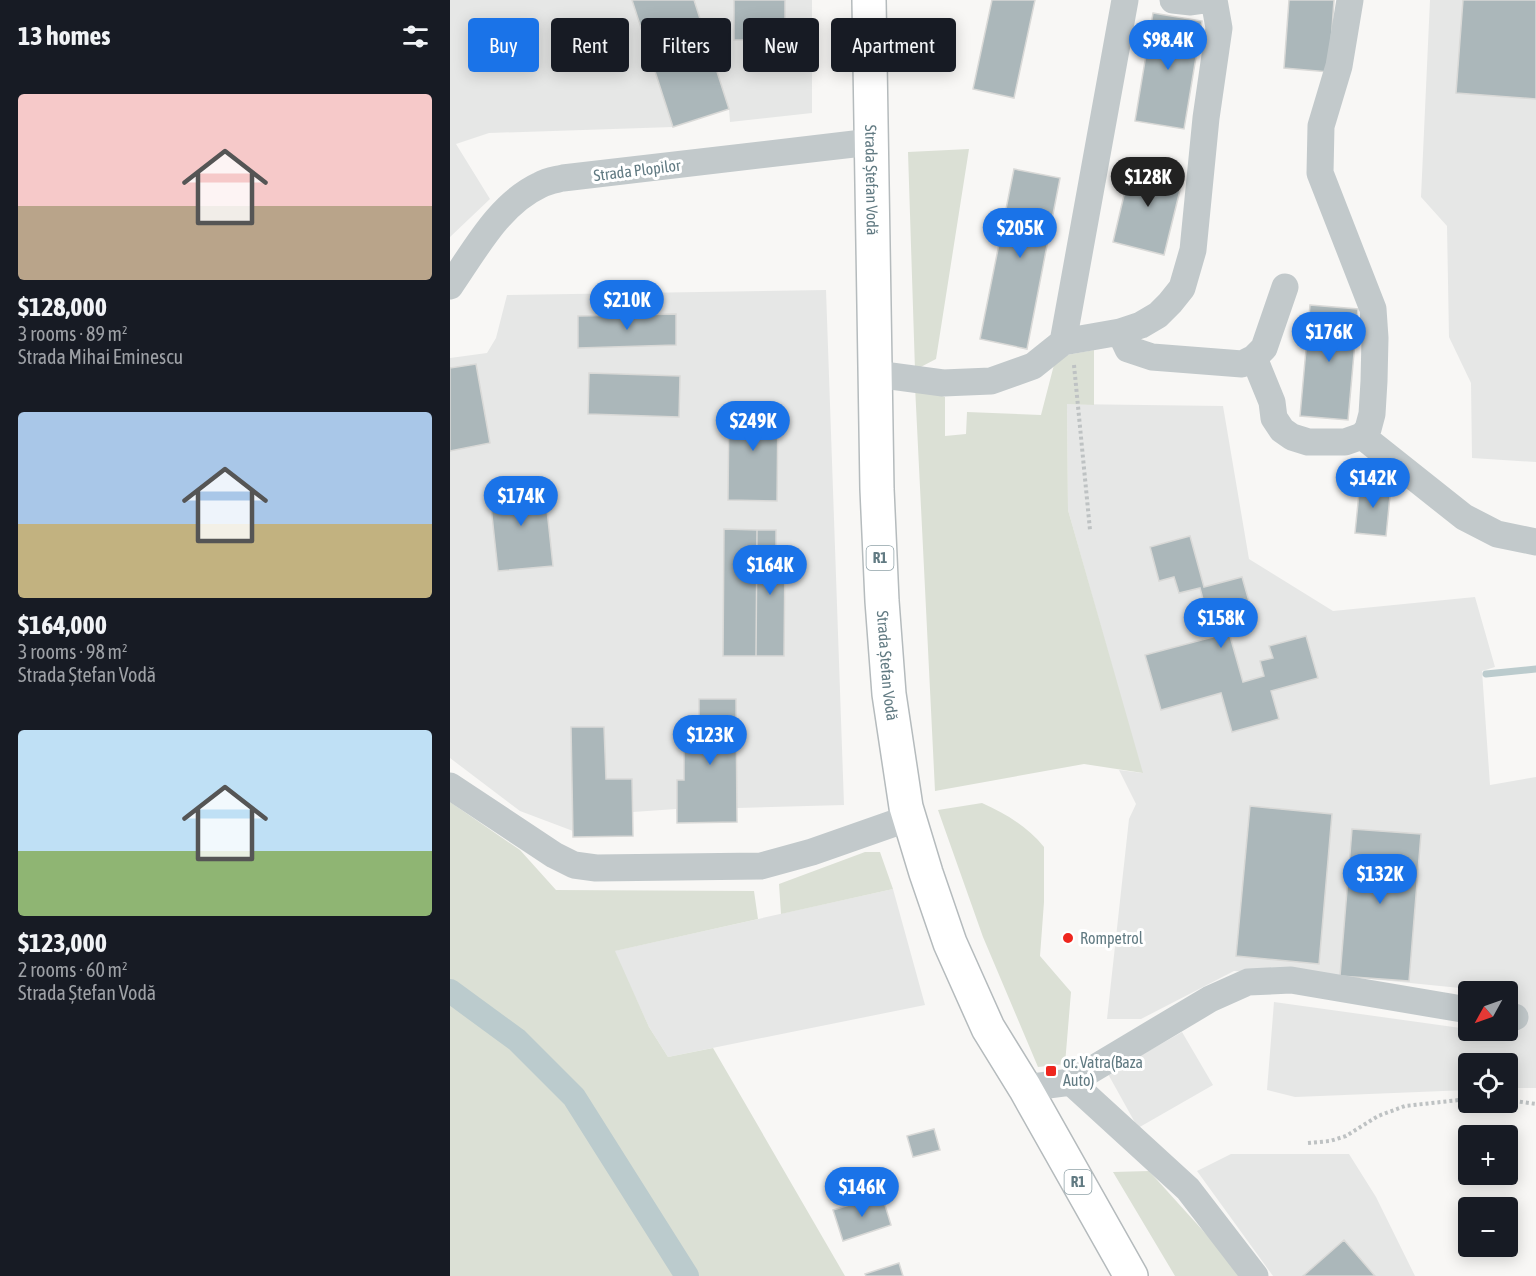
<!DOCTYPE html>
<meta charset="utf-8">
<style>
:root{--surface:#171b24;--page:#20242c;--text:#f1f3f6;--muted:#9ea1a6;--accent:#1a73e8}
body{margin:0;font-family:"Asap Condensed",sans-serif;background:var(--page);color:var(--text);height:100vh;display:flex;flex-direction:column;font-size:22px;white-space:nowrap}
*{box-sizing:border-box;margin:0}
p{font-size:20px;color:var(--muted)}
.icon{flex:none;width:33px;height:33px;fill:none;stroke:currentColor;stroke-width:2;stroke-linecap:round;stroke-linejoin:round}
.map{position:relative;flex:1;overflow:hidden}
.sheet{display:flex;flex-direction:column;background:var(--surface);width:450px}
.sheet>*{flex:none}
.top-card{position:absolute;left:18px;top:18px;width:570px;height:54px;display:flex;gap:12px}
.needle{width:39px;rotate:230deg}
.fabs{position:absolute;left:1008px;top:981px;display:grid;gap:12px}
.fabs a{display:grid;place-items:center;width:60px;height:60px;border-radius:6px;background:var(--surface);box-shadow:0 3px 15px #0003;font-size:30px}
.price{position:absolute;translate:-50% -51px;padding:0 14px;border-radius:21px;background:var(--accent);color:#fff;font-size:20px;line-height:39px;filter:drop-shadow(0 2px 3px #0008)}
.price::after{content:'';position:absolute;left:50%;top:36px;width:18px;height:14px;margin-left:-9px;background:inherit;clip-path:polygon(0 0,100% 0,50% 100%)}
.price.on{background:#222;color:#fff}
ul{padding:0;list-style:none}
li{display:grid;align-content:center;gap:12px;height:318px;padding:0 18px}
li span{display:grid;place-items:center;height:186px;border-radius:6px;color:#555}
li>.icon{margin-inline-start:auto}
span .icon{width:108px;height:108px;fill:#fffc;stroke-width:1}
li b{font-size:26px}
h2{display:flex;justify-content:space-between;align-items:center;height:72px;padding:0 18px;font-size:26px}
.chip{padding:0 21px;border-radius:6px;background:var(--surface);box-shadow:0 3px 15px #0003;font-size:21px;line-height:54px}
.chip.on{background:var(--accent);color:#fff}
main{display:flex;flex:1;min-height:0}
.map>svg:first-child{display:block}
.built{fill:#e6e7e6}
.green{fill:#dbe0d5}
.lines{fill:none;stroke-linecap:round;stroke-linejoin:round}
.stream{stroke:#bbcbcd;stroke-width:7}
.canal{stroke:#bbcbcd;stroke-width:24}
.building{fill:#abb7ba;stroke:#d9d9d7;stroke-width:1.5}
.highway-casing{stroke:#b5bbbd;stroke-width:36}
.path{stroke:#bec2c3;stroke-width:4;stroke-dasharray:3 3;stroke-linecap:butt}
.minor{stroke:#c2c9cb;stroke-width:27}
.highway{stroke:#fff;stroke-width:33}
.poi-dot{fill:#ee261e;stroke:#fff;stroke-width:2}
.labels{text-anchor:middle;stroke-width:6;stroke-linejoin:round;paint-order:stroke}
.shield{fill:#fff;stroke:#90a2a8;stroke-width:1.5}
.shield-label{font-size:15px;font-weight:bold;fill:#617a82}
.street-label{font-size:16px;fill:#617a82;stroke:#fff}
.poi-label{font-size:16px;fill:#617a82;stroke:#fff;text-anchor:start}
</style>
<main>
<section class="sheet">
<h2>13 homes<svg class="icon" aria-label="filters" viewBox="0 0 24 24"><path d="M4 7h16M4 17h16"/><circle cx="9" cy="7" r="2"/><circle cx="15" cy="17" r="2"/></svg></h2>
<ul>
<li><span style="background:linear-gradient(#f6c9c9 60%,#b9a48a 0)"><svg class="icon" aria-label="home" viewBox="0 0 24 24"><path d="M3 11l9-7 9 7M6 9v11h12V9"/></svg></span><div><b>$128,000</b><p>3 rooms · 89 m²</p><p>Strada Mihai Eminescu</p></div></li>
<li><span style="background:linear-gradient(#a9c7e8 60%,#c2b280 0)"><svg class="icon" aria-label="home" viewBox="0 0 24 24"><path d="M3 11l9-7 9 7M6 9v11h12V9"/></svg></span><div><b>$164,000</b><p>3 rooms · 98 m²</p><p>Strada Ștefan Vodă</p></div></li>
<li><span style="background:linear-gradient(#bfe0f5 65%,#8fb573 0)"><svg class="icon" aria-label="home" viewBox="0 0 24 24"><path d="M3 11l9-7 9 7M6 9v11h12V9"/></svg></span><div><b>$123,000</b><p>2 rooms · 60 m²</p><p>Strada Ștefan Vodă</p></div></li>
</ul>
</section>
<div class="map">
<svg width="1086" height="1276" viewBox="0 0 1086 1276">
<rect width="100%" height="100%" fill="#f8f7f5"/>
<path class="built" d="M0,0H362V113L280,122L279,109L223,127L39,133L6,144L40,199L0,237Z
M980,0H1086V462L1022,458L1021,383L999,337L997,226L971,197Z
M376,290L394,805L287,808V822L227,823L226,809L183,812V836L123,837V831L70,811L0,758V358L37,353L46,338L57,295Z
M617,404L773,406L799,559L883,611L1025,597L1045,667L1032,671L1040,785L1086,777V1088H1058V1064H1018V1090L845,1097L817,1090L824,1002L1061,1035L1066,1012L1058,1010V992H1018V1001L1008,999L1010,988L890,976L784,971L691,1019H657L679,819L686,804L669,770L692,773L618,510Z
M443,889L475,1005L218,1057L199,1027L164,951Z
M732,1032L763,1085L688,1128L658,1074Z
M781,1154H899L926,1197L965,1276H823L747,1171Z"/>
<path class="green" d="M519,149L486,359L465,370L458,152Z
M644,350V405L617,404L618,510L693,773L634,764L485,791L465,386L495,397V436L516,434L517,412L591,415L606,357Z
M0,802L70,850L106,890L304,891L308,919L165,951L199,1027L218,1057L263,1048L395,1276H0Z
M532,803C556,814 577,826 594,847V902L590,956L621,992L615,1064L588,1067L533,937L488,810Z
M415,852H430L443,889L331,914L329,884Z
M699,1171L784,1265L793,1276H725L663,1172Z"/>
<g class="lines">
<path class="stream" d="M1036,674L1086,669"/>
<path class="canal" d="M0,991L67,1040L124,1097L237,1276"/>
</g>
<path class="building" d="M182,0H244L279,109L223,127Z
M284,0H335V40H284Z
M542,0H585L564,98L523,89Z
M839,0H884L879,72L834,68Z
M1013,0H1086V99L1006,93Z
M703,13L752,21L734,129L685,121Z
M682,161L734,174L714,255L663,242Z
M564,169L610,178L577,349L530,339Z
M860,305L908,309L898,420L850,416Z
M226,314V345L128,348V316Z
M26,364L40,443L0,451V368Z
M139,373L230,376L229,417L138,414Z
M279,402L328,403L327,501L278,500Z
M94,482L103,566L48,571L39,488Z
M910,483L941,486L936,536L905,533Z
M274,529L307,530L306,656H273Z
M307,530H326V552H335L334,656H306Z
M740,536L754,587L792,577L805,622L778,629L793,682L814,676L810,661L823,658L819,646L856,636L868,678L821,691L829,719L782,732L771,693L711,710L695,655L763,637L750,588L729,593L724,577L709,581L700,547Z
M249,699H286L287,822L227,823V780H234V729H249Z
M121,727H154L156,779H182L183,836L123,837Z
M800,806L882,814L869,964L786,956Z
M902,829L971,834L959,981L890,976Z
M484,1129L490,1150L463,1157L457,1136Z
M432,1195L441,1225L393,1241L383,1210Z
M894,1240L925,1276H853Z
M449,1263L453,1276H416L415,1274Z"/>
<g class="lines">
<g class="highway-casing">
<g id="highway">
<path id="s1" d="M419,0L427,489L432,601L439,694L456,807L476,873L500,943L538,1028L575,1088L681,1276"/>
</g>
</g>
<path class="path" d="M624,365L640,530
M1058,1100L1086,1104
M858,1143L880,1141L896,1136L928,1116L955,1106L1018,1099"/>
<path class="minor" d="M723,0L741,2L755,0
M0,286C25,250 49,204 90,185C97,181 105,180 113,178L421,142
M670,332L678,349L702,357L792,364L804,358L814,348L835,287
M613,342L675,0
M804,358L822,402L824,418L832,430L842,437L858,442H895L912,436L918,429L922,414L924,381L925,338L923,309L870,173L871,126L889,66L900,0
M426,374L493,383L541,381L583,366L613,342L670,332L691,325L708,315L720,303L732,288L743,250L756,118L769,28L764,0
M912,436L1014,517L1047,534L1086,542
M0,786L104,855L124,865L146,868L311,866L362,852L459,818
M1058,1016L1065,1017
M621,1082L738,1189L805,1276
M575,1088L621,1082L760,999L798,982L841,980L1018,1010"/>
<use href="#highway" class="highway"/>
</g>
<g class="poi-dot">
<circle cx="618" cy="938" r="6"/>
<rect x="595" y="1065" width="12" height="12" rx="3"/>
</g>
<g class="labels">
<g class="shield">
<rect x="416.5" y="546" width="27" height="24" rx="4.5"/>
<rect x="614.5" y="1170" width="27" height="24" rx="4.5"/>
</g>
<g class="shield-label">
<text x="430" y="563">R1</text>
<text x="628" y="1187">R1</text>
</g>
<g class="street-label">
<text transform="translate(187 170) rotate(-7)" y="6">Strada Plopilor</text>
<text dy="6" stroke="none"><textPath href="#s1" startOffset="180">Strada Ștefan Vodă</textPath></text>
<text dy="6" stroke="none"><textPath href="#s1" startOffset="666">Strada Ștefan Vodă</textPath></text>
</g>
<g class="poi-label">
<text x="630" y="944">Rompetrol</text>
<text x="613" y="1068">or. Vatra(Baza<tspan x="613" dy="18">Auto)</tspan></text>
</g>
</g>
</svg>
<div class="fabs">
<a><svg class="needle" viewBox="-14 -14 28 28"><path d="M0-13l5 13h-10z" fill="#e53935"/><path d="M0 13l5-13h-10z" fill="#9ea1a6"/></svg></a>
<a><svg class="icon" aria-label="locate" viewBox="0 0 24 24"><circle cx="12" cy="12" r="6"/><path d="M12 2v4M12 18v4M2 12h4M18 12h4"/></svg></a>
<a>+</a>
<a>−</a>
</div>
<b class="price" style="left:718px;top:71px">$98.4K</b>
<b class="price on" style="left:698px;top:208px">$128K</b>
<b class="price" style="left:570px;top:259px">$205K</b>
<b class="price" style="left:177px;top:331px">$210K</b>
<b class="price" style="left:879px;top:363px">$176K</b>
<b class="price" style="left:303px;top:452px">$249K</b>
<b class="price" style="left:923px;top:509px">$142K</b>
<b class="price" style="left:71px;top:527px">$174K</b>
<b class="price" style="left:320px;top:596px">$164K</b>
<b class="price" style="left:771px;top:649px">$158K</b>
<b class="price" style="left:260px;top:766px">$123K</b>
<b class="price" style="left:930px;top:905px">$132K</b>
<b class="price" style="left:412px;top:1218px">$146K</b>
<div class="top-card">
<a class="chip on">Buy</a>
<a class="chip">Rent</a>
<a class="chip">Filters</a>
<a class="chip">New</a>
<a class="chip">Apartment</a>
</div>
</div>
</main>
